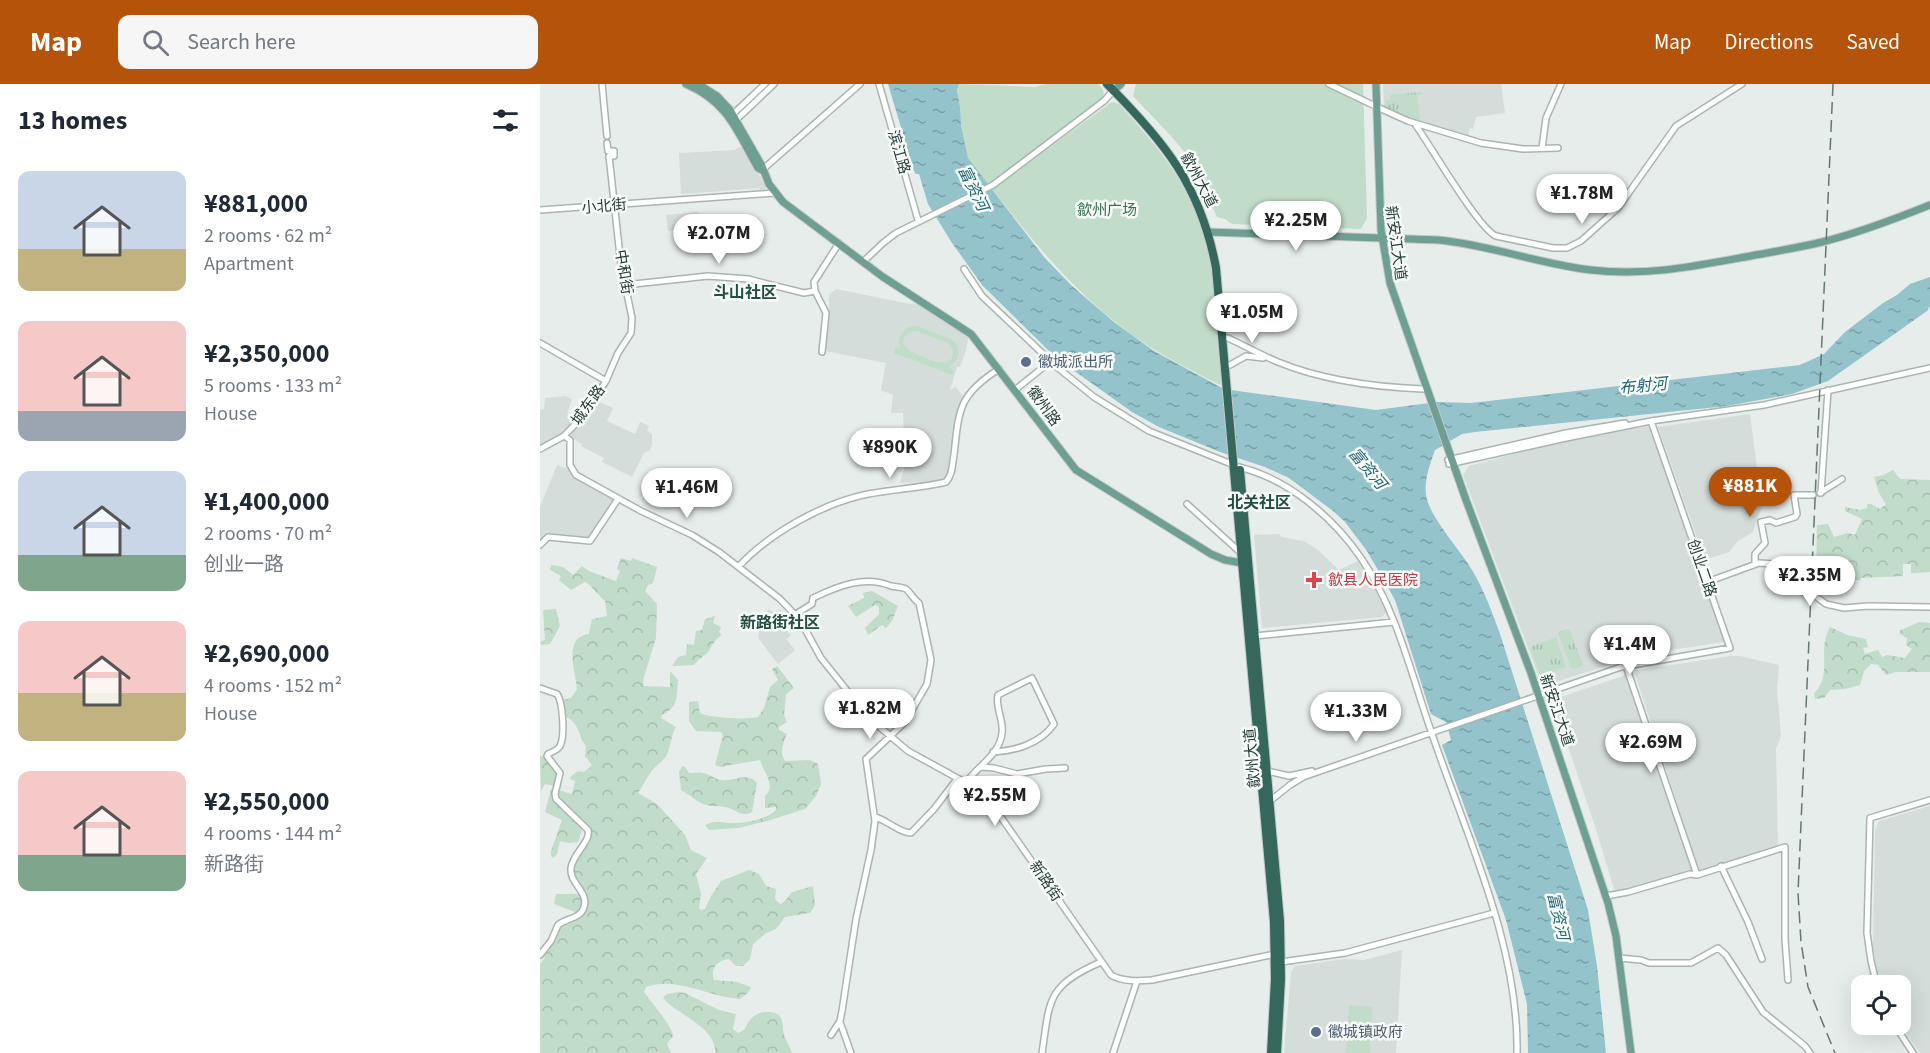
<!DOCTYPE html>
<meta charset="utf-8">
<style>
:root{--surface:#fff;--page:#f6f6f7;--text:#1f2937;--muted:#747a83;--accent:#b45309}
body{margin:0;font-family:"Source Sans 3","Noto Sans SC",sans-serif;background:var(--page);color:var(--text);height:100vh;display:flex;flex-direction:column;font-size:22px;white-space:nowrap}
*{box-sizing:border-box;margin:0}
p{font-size:20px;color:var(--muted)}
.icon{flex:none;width:33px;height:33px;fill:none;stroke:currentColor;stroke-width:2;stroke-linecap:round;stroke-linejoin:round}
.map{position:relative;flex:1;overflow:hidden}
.side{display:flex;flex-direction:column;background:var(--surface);width:540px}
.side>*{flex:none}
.buttons{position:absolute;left:1311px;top:891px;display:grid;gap:12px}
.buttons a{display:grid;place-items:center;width:60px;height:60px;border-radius:12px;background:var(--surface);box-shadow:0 6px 24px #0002;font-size:30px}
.price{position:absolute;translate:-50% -51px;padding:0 14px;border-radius:21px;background:#fff;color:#222;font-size:20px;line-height:39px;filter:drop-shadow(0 2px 3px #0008)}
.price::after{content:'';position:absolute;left:50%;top:36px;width:18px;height:14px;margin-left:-9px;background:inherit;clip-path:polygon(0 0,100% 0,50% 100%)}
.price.active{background:var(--accent);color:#fff}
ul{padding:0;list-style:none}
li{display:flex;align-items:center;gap:18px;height:150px;padding:0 18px}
li span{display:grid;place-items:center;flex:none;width:168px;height:120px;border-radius:12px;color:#555}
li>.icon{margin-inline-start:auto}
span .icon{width:72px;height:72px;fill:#fffc;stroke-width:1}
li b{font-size:26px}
h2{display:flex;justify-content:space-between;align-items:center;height:72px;padding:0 18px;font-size:26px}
header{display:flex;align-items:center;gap:36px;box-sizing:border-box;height:84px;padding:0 30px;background:var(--accent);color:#fff}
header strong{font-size:28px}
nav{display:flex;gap:33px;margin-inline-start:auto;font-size:21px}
.search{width:420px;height:54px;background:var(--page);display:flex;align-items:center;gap:15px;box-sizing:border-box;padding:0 21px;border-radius:12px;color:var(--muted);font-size:22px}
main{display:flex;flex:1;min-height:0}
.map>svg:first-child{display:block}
.built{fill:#d4ddd9}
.grass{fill:url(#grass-tufts)}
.forest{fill:url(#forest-crowns)}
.green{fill:#c1dcc8;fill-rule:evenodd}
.water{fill:url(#water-ripples)}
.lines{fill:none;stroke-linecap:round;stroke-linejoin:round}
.minor-casing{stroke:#a9b5b1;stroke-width:8}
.major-casing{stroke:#c2c9c7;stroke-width:9}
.highway-casing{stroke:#c2c9c7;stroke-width:10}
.minor{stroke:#fff;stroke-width:5}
.major{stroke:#6f9e92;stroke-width:7}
.highway{stroke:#35675d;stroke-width:8}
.rail{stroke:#617973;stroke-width:1.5;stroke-dasharray:12 6;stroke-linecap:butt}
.service-dot{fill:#5c6f8a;stroke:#f6faf8;stroke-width:2}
.health-dot{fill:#e0444e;stroke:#f6faf8;stroke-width:2}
.labels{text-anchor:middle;stroke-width:5;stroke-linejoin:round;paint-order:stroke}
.street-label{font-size:15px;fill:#263e38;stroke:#f6faf8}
.park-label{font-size:15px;fill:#34714c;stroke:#f6faf8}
.service-label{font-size:15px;fill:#4e5e75;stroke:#f6faf8;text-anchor:start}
.health-label{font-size:15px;fill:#be3a42;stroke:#f6faf8;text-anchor:start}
.water-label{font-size:16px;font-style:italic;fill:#256775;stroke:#f6faf8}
.neighbourhood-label{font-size:16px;font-weight:bold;fill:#244e44;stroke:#f6faf8}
</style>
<header>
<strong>Map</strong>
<div class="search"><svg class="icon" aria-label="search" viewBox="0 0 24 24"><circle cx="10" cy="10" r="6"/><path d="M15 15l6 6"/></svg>Search here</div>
<nav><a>Map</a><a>Directions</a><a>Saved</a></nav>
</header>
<main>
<section class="side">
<h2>13 homes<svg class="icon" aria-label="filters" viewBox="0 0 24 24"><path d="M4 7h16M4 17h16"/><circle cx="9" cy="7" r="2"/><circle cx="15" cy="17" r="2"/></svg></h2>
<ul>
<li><span style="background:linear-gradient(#c9d6e8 65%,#c2b280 0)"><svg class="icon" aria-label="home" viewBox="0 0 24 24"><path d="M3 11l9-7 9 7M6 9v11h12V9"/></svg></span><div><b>¥881,000</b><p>2 rooms · 62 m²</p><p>Apartment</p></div></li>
<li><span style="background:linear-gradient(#f6c9c9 75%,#9aa5b1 0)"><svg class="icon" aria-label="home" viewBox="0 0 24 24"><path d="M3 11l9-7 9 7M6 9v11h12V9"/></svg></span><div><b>¥2,350,000</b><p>5 rooms · 133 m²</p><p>House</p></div></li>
<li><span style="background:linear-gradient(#c9d6e8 70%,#7fa58c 0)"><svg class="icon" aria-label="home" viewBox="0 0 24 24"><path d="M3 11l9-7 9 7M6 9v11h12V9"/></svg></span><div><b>¥1,400,000</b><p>2 rooms · 70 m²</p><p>创业一路</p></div></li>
<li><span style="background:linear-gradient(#f6c9c9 60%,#c2b280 0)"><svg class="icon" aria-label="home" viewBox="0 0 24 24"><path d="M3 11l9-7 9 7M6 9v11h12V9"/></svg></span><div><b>¥2,690,000</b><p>4 rooms · 152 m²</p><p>House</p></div></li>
<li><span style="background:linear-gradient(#f6c9c9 70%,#7fa58c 0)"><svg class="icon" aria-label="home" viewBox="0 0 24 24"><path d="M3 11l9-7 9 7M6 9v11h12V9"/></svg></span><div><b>¥2,550,000</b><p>4 rooms · 144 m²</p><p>新路街</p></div></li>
</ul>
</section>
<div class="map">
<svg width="1390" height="969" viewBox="0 0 1390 969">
<defs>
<pattern id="grass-tufts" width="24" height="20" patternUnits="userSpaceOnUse" patternTransform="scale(1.5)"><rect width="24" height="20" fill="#c1dcc8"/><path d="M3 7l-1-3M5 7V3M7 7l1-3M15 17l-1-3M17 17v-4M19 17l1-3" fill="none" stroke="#a6bead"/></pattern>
<pattern id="forest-crowns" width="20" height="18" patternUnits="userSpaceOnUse" patternTransform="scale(1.5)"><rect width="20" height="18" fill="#c1dcc8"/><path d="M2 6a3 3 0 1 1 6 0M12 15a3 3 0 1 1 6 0" fill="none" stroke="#a6bead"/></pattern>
<pattern id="water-ripples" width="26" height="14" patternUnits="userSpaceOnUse" patternTransform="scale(1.5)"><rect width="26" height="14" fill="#94c3cc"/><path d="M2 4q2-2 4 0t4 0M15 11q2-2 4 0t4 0" fill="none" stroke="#79a0a7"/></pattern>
</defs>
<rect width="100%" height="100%" fill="#e6edea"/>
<path class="built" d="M843,0H961L965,29L936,33L933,45L930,44L928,52L883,41L846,24L844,23Z
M202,62L226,102L225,109H220V104L141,110L139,69L195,66Z
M159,128L157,151L152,152L150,144L128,147L126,131Z
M296,205L370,220L380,219L429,249L426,266L420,283H417L410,306L416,303L423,313L414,344V358L406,396L360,399L372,357H364L363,329H351L353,311L341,306L346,279L285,267L283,258L289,229V211Z
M25,312L32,315L27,330L36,336L24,350L0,363V326L4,325L5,314Z
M55,316L73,324L67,337L95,350L100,338L109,342L107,347L112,350V360L110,366L104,369L92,393L62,378L64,374L41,362L42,360L30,353Z
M1210,330L1219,400L1229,399L1230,401L1213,448L1198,457L1189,468L1165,476L1118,343Z
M1110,342L1185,558L1103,570L1003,602L1002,601L923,391L929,382L1026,356Z
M17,381L29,385L32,390L75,417L49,456L11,451L7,448L0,458V423Z
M739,450L742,453L766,458L779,467L799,486L818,477L835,504L846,528L842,533L722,544L714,451Z
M229,525L235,530L240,525L249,535L247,537L250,540L245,545L251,551L246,555L255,566L238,580L218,554L220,542L217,539Z
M1191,572H1200L1239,581L1237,606L1241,652L1236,665L1238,763L1159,787L1095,590L1098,586Z
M1086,591L1153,785L1087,807L1075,808L1055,742L1012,616Z
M1390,722V969H1380L1360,941V902L1341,901L1339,896L1333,862L1335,746L1339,737Z
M862,866L856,969H744L751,888L755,882L805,875L824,876Z"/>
<path class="grass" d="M882,8L883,10L877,12L880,36L867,34L845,22L846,16H850V11Z
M1027,545L1030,547L1043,581L1040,583L1034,585L1031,584L1019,551L1020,547Z
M1014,554H1016L1026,583L1002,592L1000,591L990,563Z"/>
<path class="forest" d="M1353,386L1360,395L1390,396V488L1371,489V480H1363V492L1321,494L1320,497L1305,493L1294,500L1276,491L1277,441L1288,440L1294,453L1308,449L1315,451L1322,435L1305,427V423L1320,426L1327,424V420H1331L1340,425L1346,420L1339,409L1334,393L1343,391Z
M81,474L91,477L92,474L117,483L113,499L108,501L105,507L117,520L116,554L103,596L104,602L130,603V587L138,596C136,614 139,623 122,631L121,634L136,643C131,651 131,661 127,670C124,678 115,681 111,688C106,695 103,702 98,709L117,720L145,751L151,766L167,774L156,790L161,810L159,824L161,826L165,825L171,812L181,797L209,786L219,790L226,802L236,805L235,815L240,820L243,819L252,808L273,802L275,821L270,829L245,833L236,845L226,849L213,860L210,875L203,882H196L189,875C177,876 170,885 174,896L197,898L211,903L208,909L200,915C168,913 137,892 106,903L104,908C111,918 133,943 133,952L127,960L131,969H0V880L5,874L2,871L11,859L14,844L38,829L14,820L16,810H39L33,790V779L50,752L17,713L18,706L32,710L35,697L30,695V693L38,687L44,688L52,681L45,672L46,662C37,650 40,638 24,632L22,616L31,614L37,605C36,589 22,553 49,550L52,535L67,532L65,517C60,513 49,499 45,498L31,506L19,496L21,492L10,486L11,481L23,483L33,491L42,482L49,487L76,497L80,487L77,485Z
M332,507L358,522L352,537L346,544L342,541L328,551L325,544L339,530V523L335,521L316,533L308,522L324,514L323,509Z
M16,525L20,542L10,560L1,561V557L5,556L3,526Z
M175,532L173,539L181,543L179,548L182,551C175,555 173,560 169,567C165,572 158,575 154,581L132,582L138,573L146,571L147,560L154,561L156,547L162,546L165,535Z
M1379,538L1390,539V588H1356L1346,591L1338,581L1331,580L1324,587L1320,601L1305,605L1290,606L1284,614L1275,615L1274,610C1277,606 1280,602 1282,597C1288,578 1279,563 1290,543L1307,551L1326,555L1328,563L1323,564L1325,570L1338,566L1342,573L1347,571L1365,574L1372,565L1366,561L1367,554L1360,550L1359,547Z
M237,582L254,604L246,610L244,631L247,638L239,643V646L247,650C243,660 239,668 245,677L270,676L278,680L281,700L276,712L265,725L227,737L198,744L169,746L165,741C178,735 180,739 194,739C205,740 229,734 236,726V723L225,724V712C237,702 223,687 220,676L180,683L175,681L183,651L181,648L156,647L149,637V618L158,617L160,629C169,634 208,636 218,633L224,624L230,603L238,596L232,585Z
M0,672L5,673L18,690L15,702L5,700L1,707Z
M142,682L145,683L149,689C154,690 159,687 163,689C170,690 174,695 181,696C195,698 207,687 217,699L212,728C201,734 196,725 185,723C179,721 172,723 166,721C158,719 149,710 141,706L139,688Z
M11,705L15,706L14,714L43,743L38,758L28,759L20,757L17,770L13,774L11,772V767L22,736L5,728Z
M138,908L145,909L179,926L196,930L193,945L198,949C206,947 206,941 210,936C215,930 220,928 227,928C246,928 241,940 244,951C246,957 250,963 252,969H175C177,943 137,931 123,914L127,910Z"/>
<path class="green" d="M419,0L495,3L506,0H558C562,5 566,7 562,14L532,39L448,101C441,93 432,84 428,74C423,64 414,10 419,0Z
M596,0H823L827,134L821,145L692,140L685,135L677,133C669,116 663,98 654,82C638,56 614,35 593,12Z
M572,18L579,20C604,48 631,77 648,112C677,168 677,236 683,297L680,301C655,288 630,276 607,261C543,219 499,165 452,105Z
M376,242L411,255C422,264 420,276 409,283L414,286L412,291L354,269L356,263L360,264C357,252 363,243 376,242ZM373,247H377L408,259L413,266C414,285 396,278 385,274C373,269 349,258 373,247Z
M809,921L832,923L830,969H806Z"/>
<path class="water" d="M348,0H419L417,6L420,24L421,42L428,74L504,173L532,202L574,238L614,267L684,305L836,326L897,318L931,319L1260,281L1284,270L1305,248L1343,219L1357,211L1370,200L1390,193V222L1387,227L1288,297L1252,310L1187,322L935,348L922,350L895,366C890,380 884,396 886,411C889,433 920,465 932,486C944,506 952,528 960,550L1048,826L1057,882L1066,969H988L987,920L966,836L902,661L911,656L906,638L891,630L855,516L827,467L805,438L793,427L749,394L725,383L680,368L619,343L592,328L533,286L508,266L443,202L412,159L388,120L379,90H376L374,87Z"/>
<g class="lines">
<g class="minor-casing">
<path id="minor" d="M62,0L67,52
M339,0L378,136
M789,0L833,21
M837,23L868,37L941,59L983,65L1018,64
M191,32L225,0
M194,38L234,0
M875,40C890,61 938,144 956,152L1013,164H1027L1041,157L1078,124L1136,42L1202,0
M1002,64L1006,34L1021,0
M222,86L320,0
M0,126L235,109
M323,178L343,159L356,149L453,101L564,17L573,7
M424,185L442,212L518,284L554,313L609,347L694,381
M85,201L168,192L208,195L264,209L275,207
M688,254C705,262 721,271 738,278C784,297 834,303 883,305
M0,259L66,297
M282,268L286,229L275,207L274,198L299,159
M690,281L706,272L723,274
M475,306L511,277
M24,352L30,356V381L36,391L101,427L152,451L179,468L240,515L260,536L281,574L329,634L368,667L430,701L449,716L571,891C583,898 599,897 612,896L735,870
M0,365L24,352L43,332L66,297L78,269L91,249L92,234L81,181L69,72H74V67H68L67,59
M908,376L1026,349L1085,339
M909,380L1026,354L1111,337L1224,321L1390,284
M699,383C748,395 793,433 821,474C857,526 871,590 892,650C926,751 979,861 977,969
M1280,409L1302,395
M1281,409L1288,306
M647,420L701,469
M0,461L8,453L50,457L78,415
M1215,480V470L1225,459L1221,438L1230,436L1236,439L1255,433L1257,430L1254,411H1273
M199,482C230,449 283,419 328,410C354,405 381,404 406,398C413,390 412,381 414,371C419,326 418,311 459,285
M1167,498L1219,479L1237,480L1264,489L1263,508L1274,511L1286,520L1304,524L1328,522L1390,523
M256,530L272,520L273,514C298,502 325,491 351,502C356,503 362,503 366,505C371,509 373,515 379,519L391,576L387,600L365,638L326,675L335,737L331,766L316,835L302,927L300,937L291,951
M715,552L854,538
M1086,582L1157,791
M0,604L17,610C23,618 25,653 20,662C18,666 12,668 8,670L7,672L20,689L15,710L16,715L48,746C51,758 33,769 31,784C29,799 49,808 44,823C41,835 26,834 18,841L11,857L0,871
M441,683L454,684L477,690L506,685L525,684
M727,687L749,692L772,687
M426,699C436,683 460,671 462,649C464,636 455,624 458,611L492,594L514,640C501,659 476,667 453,668
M730,717L750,701L763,693L1081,583L1190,564L1111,337
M335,733C347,736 359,749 371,749L394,725L417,695
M1181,782L1208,838L1222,875
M1066,812L1088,808L1150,790L1157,791L1245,763V855L1248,896
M1079,874L1101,876L1109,879H1151L1178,864L1186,871L1223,928L1265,962L1270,969
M741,878L805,869L954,829
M1337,902L1331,877L1327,849L1330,734L1390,716
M300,938L311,969
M1354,940L1373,969
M502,969C510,916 506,902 561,878
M573,969L597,897"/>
</g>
<g class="major-casing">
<path id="major" d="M146,0C188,18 197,47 218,84L222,86
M158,0L177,12L190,26L222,82L229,100L243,118L343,193L431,250L536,386L671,470L685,476L702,479
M836,0L841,146L850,199L926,416L991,589L1068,819L1076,852L1091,969
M573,7L581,0
M668,148L899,156C950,161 999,180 1051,186C1107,192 1151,183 1205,173C1231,168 1257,164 1282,158C1319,149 1355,135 1390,121"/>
</g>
<g class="highway-casing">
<path id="highway" d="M567,0C624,57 661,102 676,184L734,838L735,895L731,969
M700,386L740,837L741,895L737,969"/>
</g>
<use href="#minor" class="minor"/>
<use href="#major" class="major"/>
<use href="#highway" class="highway"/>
<path class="rail" d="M1293,0L1258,809L1261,858L1268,903L1295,969"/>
</g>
<g class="service-dot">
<circle cx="486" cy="278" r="6"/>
<circle cx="776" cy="948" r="6"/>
</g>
<path class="health-dot" d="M771 487h6v6h6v6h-6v6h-6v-6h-6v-6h6z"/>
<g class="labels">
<g class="street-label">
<text transform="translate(359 68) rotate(74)" y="5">滨江路</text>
<text transform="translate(659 96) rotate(62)" y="5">歙州大道</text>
<text transform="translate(64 122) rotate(-5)" y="5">小北街</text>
<text transform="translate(856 159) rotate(82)" y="5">新安江大道</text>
<text transform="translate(84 188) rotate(81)" y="5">中和街</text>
<text transform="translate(48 321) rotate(-54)" y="5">城东路</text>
<text transform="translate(504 322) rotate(54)" y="5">徽州路</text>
<text transform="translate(1162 484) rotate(71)" y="5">创业二路</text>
<text transform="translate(1017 626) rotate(71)" y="5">新安江大道</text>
<text transform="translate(712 674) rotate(-95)" y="5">歙州大道</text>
<text transform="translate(506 797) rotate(56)" y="5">新路街</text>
</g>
<g class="park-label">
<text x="567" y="131">歙州广场</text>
</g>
<g class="service-label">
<text x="498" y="283">徽城派出所</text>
<text x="788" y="953">徽城镇政府</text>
</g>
<g class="health-label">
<text x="788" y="501">歙县人民医院</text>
</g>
<g class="water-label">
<text transform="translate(434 104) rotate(64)" y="6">富资河</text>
<text transform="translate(1103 301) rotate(-6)" y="6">布射河</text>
<text transform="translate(828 384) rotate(50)" y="6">富资河</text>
<text transform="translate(1019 832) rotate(77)" y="6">富资河</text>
</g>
<g class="neighbourhood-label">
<text x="205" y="214">斗山社区</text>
<text x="719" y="424">北关社区</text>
<text x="240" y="544">新路街社区</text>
</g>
</g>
</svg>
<div class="buttons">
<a><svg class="icon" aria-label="locate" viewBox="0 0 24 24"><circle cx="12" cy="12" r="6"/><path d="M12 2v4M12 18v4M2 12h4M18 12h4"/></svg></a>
</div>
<b class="price" style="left:1042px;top:141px">¥1.78M</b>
<b class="price" style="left:756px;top:168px">¥2.25M</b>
<b class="price" style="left:179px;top:181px">¥2.07M</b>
<b class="price" style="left:712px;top:260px">¥1.05M</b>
<b class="price" style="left:350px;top:395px">¥890K</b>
<b class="price active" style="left:1210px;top:434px">¥881K</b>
<b class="price" style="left:147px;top:435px">¥1.46M</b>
<b class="price" style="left:1270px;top:523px">¥2.35M</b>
<b class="price" style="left:1090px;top:592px">¥1.4M</b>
<b class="price" style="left:330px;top:656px">¥1.82M</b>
<b class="price" style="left:816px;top:659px">¥1.33M</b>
<b class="price" style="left:1111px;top:690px">¥2.69M</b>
<b class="price" style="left:455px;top:743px">¥2.55M</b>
</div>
</main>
